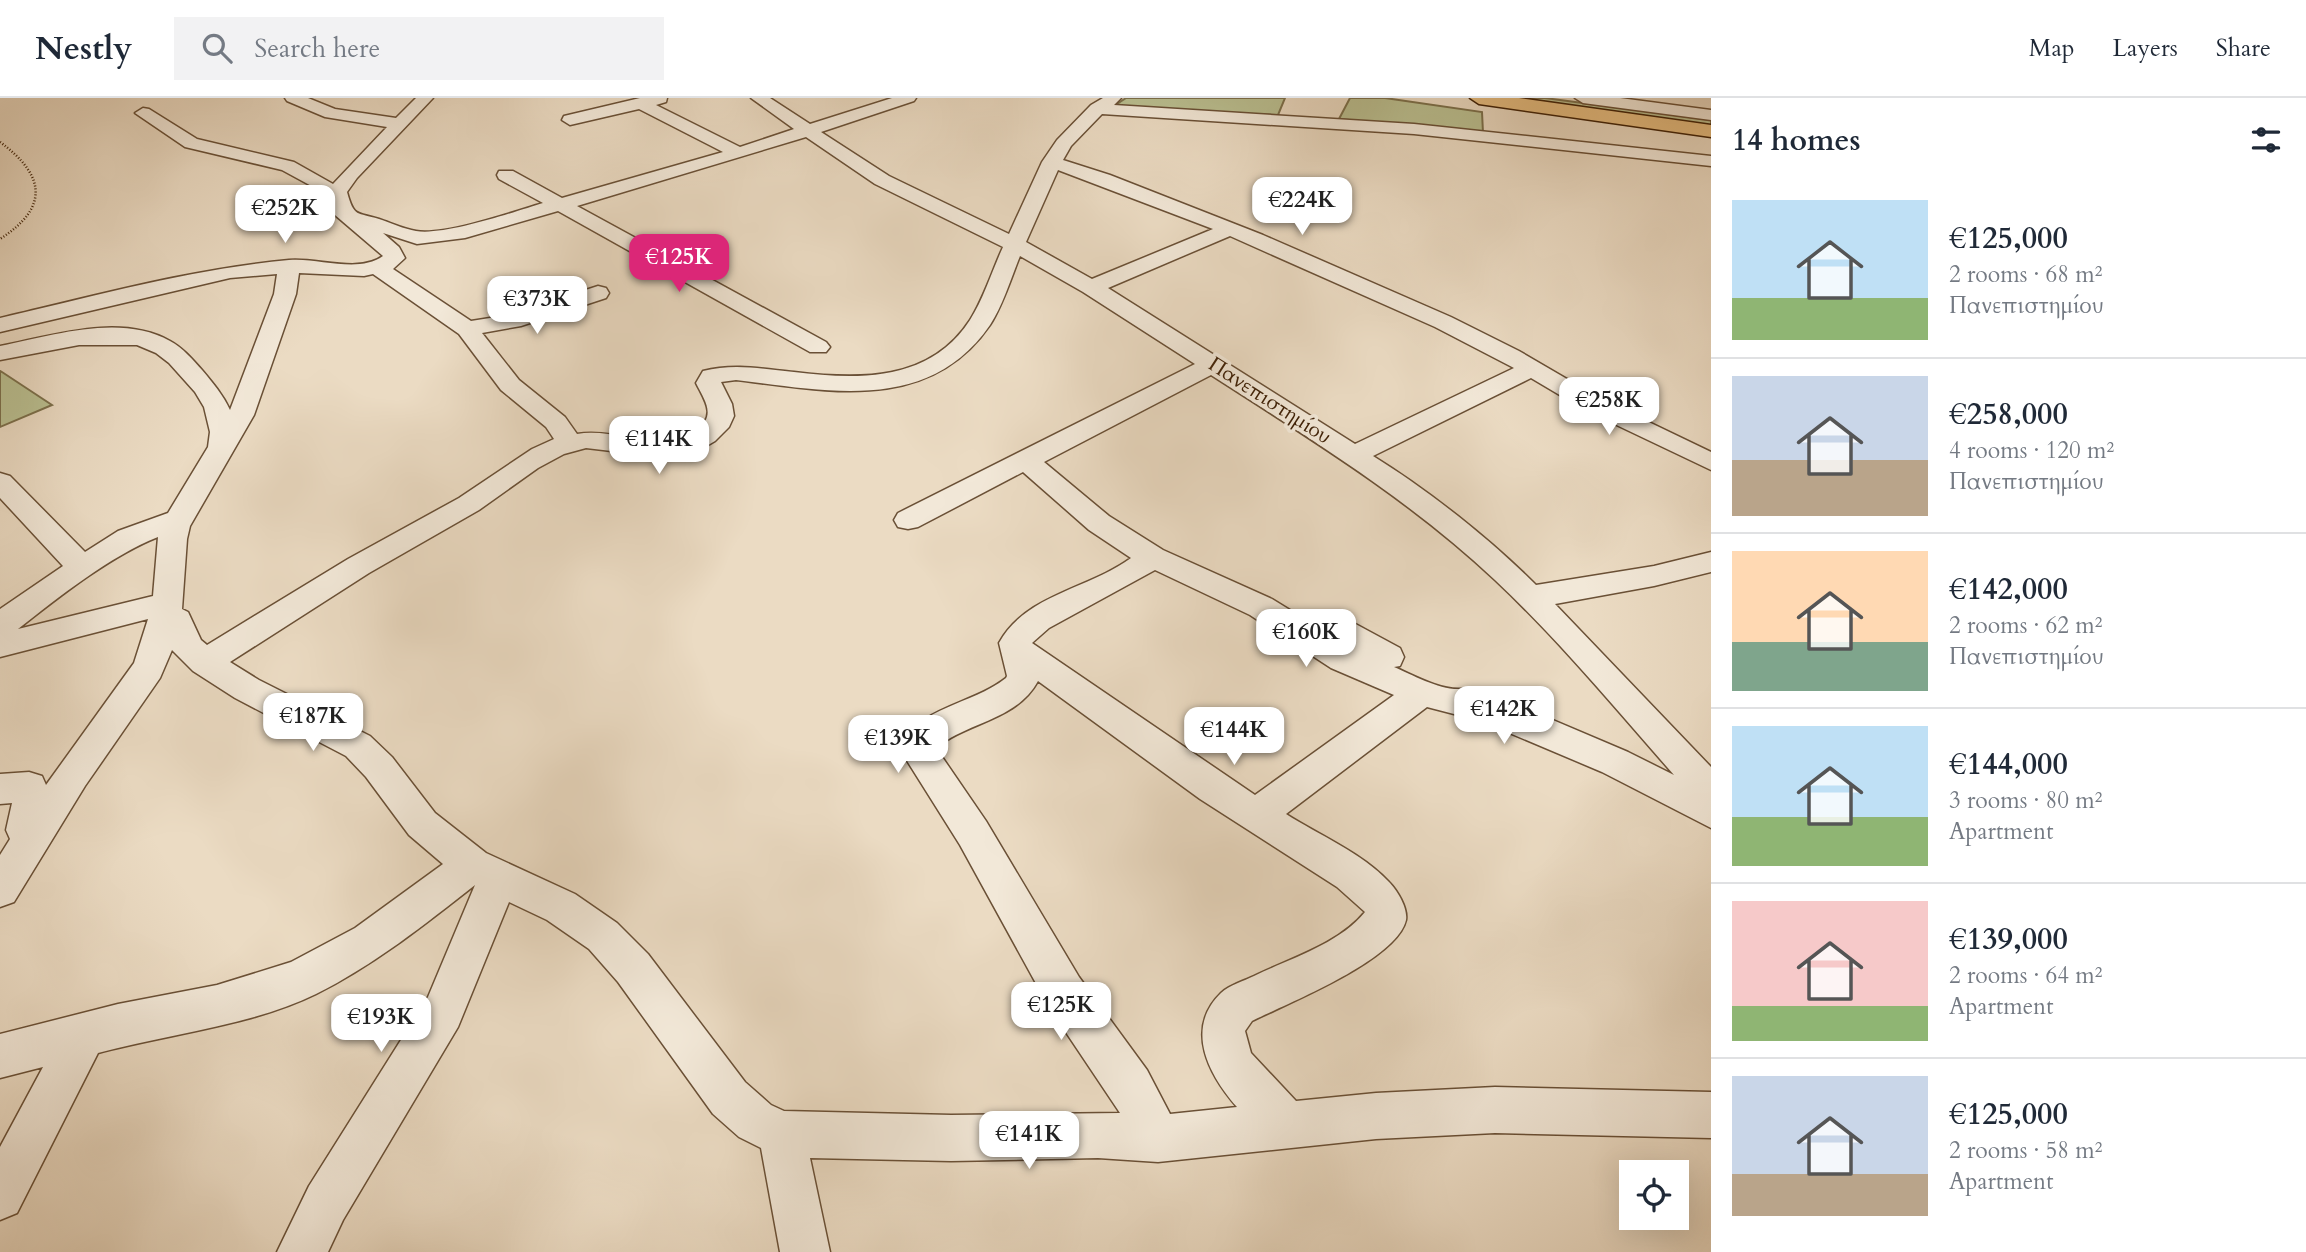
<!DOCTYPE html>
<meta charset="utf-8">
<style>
:root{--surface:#fff;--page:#f2f2f3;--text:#1f2937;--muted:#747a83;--line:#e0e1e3;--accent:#db2777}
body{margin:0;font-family:Cardo,serif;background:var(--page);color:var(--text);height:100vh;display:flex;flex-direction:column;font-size:26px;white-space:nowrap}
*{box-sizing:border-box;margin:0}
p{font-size:23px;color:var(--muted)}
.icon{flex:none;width:38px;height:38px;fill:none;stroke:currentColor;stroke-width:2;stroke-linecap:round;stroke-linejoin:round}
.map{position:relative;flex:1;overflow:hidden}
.drawer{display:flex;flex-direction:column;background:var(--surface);width:595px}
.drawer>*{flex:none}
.tools{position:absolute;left:1619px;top:1062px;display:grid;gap:14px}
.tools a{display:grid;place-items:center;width:70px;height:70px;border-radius:0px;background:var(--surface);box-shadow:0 7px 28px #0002;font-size:35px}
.price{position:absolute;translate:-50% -60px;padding:0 16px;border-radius:14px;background:#fff;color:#222;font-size:23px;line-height:46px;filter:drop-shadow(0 2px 4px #0008)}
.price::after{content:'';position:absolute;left:50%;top:42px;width:21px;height:16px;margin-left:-10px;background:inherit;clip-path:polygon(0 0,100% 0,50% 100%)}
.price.selected{background:var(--accent);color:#fff}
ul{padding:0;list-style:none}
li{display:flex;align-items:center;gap:21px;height:175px;padding:0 21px}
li+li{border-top:2px solid var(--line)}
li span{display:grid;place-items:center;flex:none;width:196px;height:140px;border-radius:0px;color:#555}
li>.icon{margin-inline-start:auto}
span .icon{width:84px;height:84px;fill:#fffc;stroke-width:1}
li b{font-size:30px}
h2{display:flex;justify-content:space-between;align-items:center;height:84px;padding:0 21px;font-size:30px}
header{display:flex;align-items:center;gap:42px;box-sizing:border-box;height:98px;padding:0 35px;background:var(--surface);border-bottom:2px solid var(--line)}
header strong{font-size:33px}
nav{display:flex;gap:38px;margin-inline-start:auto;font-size:24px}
.search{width:490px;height:63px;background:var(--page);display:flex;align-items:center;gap:18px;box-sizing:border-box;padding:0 24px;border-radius:0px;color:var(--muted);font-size:26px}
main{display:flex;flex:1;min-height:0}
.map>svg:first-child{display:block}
.green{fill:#bac092;stroke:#7c704c;stroke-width:2}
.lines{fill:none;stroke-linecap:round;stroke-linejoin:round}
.minor-casing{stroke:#6a5036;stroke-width:3}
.highway-casing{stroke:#3f2107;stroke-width:3}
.path{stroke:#3f2107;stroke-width:2.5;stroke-dasharray:1 2;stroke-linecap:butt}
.minor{fill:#f2e8d8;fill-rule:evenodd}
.highway{fill:#e6be82;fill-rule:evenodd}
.labels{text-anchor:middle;stroke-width:7;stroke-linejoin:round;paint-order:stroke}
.far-street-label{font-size:21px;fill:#3f2107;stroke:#f2e8d8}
</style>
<header>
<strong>Nestly</strong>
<div class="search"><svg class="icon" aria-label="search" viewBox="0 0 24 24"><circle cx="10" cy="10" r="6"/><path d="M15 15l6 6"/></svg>Search here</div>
<nav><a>Map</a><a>Layers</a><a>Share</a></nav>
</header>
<main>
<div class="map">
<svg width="1711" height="1154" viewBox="0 0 1711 1154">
<rect width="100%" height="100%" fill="#ebdbc3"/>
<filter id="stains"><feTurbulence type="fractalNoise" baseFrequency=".00286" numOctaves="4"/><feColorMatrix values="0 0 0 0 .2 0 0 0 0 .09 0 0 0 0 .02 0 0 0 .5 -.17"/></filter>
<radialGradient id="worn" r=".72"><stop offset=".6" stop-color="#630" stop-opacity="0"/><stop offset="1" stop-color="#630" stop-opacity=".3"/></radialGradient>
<path class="green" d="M1126,0H1285L1278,17L1111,10Z
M1350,0H1385L1482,14L1483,35L1339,21Z
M1518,0H1545L1711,22V28Z
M0,273L2,274L52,307L0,329Z"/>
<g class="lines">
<g class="minor-casing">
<path id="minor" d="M285,0H308L335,11L396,20L416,0H433L357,80L347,94C354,120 357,114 379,121C391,125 404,131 416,133C444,138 514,114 543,105L499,81L497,77L499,73H513L562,100L723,54L639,11L570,27L562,22L564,18L640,0H667L666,4L656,7L740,49L794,31L751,0H770L810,26L892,0H916L914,3L821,34L889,78L1009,136L1042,64L1057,42L1091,7L1103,0H1121L1114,7L1414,26L1711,58V68L1414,36L1102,16L1071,48L1063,62L1110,77L1263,137L1451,219L1519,253L1603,302L1711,354V372L1585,312L1531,280L1373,358C1428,392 1490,441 1536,487L1654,468L1711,454V474L1654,488L1555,506L1711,669V730L1602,674L1481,623L1427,609L1286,716C1319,737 1362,755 1389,784C1397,792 1408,810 1406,822C1397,862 1288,905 1252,923L1245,933L1251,955L1296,1003L1376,995L1495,989L1711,994V1040L1495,1035L1376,1041L1158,1064L1098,1060L951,1063L810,1060L830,1154H780L761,1050L739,1039L713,1016L618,884L589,851L547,822L509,804L458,929L343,1122L328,1154H277L309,1088L428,899L475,787C424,827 374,867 316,896C251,928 168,936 98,955L17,1115L0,1122V1049L43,969L0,980V936L118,906L217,887L291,864L355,830L443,766L409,737L366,679L346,658L235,600L193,573L172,552L160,580L85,688L14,804L0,809V757L10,741L6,732L12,705L0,706V676L29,674L42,678L46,687L134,565L148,521L0,559V511L63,468L0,400V375L10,378L85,454L118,433L168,415L208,349L210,334L204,309L195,294L169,265L156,255L137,247H79L0,262V248C52,238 120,215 170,243C183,250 193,262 202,272C213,285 223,297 230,312L274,196L277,176L230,180L0,234V220C95,198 191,171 289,162C317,159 358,176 383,158L335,117L328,97L282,72L185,49L135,15L143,10L149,11L197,41L294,64L333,86L387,29L325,19L287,3ZM806,39L875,86L1003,149C992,173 984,200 970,222C930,284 858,282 794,274C763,271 734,265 703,273L696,285C705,303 717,318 696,332C658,358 618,329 577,336L565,319L519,282L482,235L521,228L606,200L609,195L606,190L598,188L509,217L471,223L393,171L405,160L399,149L383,135L417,146L465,140L558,113L810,254H826L830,249L826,244L577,108ZM1058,72L1213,131L1092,181L1026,144ZM1230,138L1435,229L1514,270L1355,346L1108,190ZM1020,158L1083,194L1195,266L898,415L894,422L898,429L908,431L918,429L1023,374L1089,432L1131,460C1089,491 1026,496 999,545L1007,578L1006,580C970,608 921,607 899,650L960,747L1049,909L1120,1015L951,1017L784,1013L771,1007L745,984L648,856L617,825L575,796L486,755L435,715L392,659L370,638L259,582L230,564L369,475L479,412L538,370L564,356L586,350L671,360L698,353L715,343L729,329L734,318L732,306L721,284L736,282C828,293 929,316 990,227C1003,207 1011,180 1020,158ZM299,175L364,178L373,176L459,236L501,292L546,329L554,341L532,351L459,400L348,461L207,547L201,542L188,514L182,511L187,441L190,428L254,317L296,196ZM1211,277C1309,340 1409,401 1495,482C1559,542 1616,611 1674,677L1628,654L1482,592C1472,589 1469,591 1460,591C1439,592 1413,577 1394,569L1400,568L1404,559L1400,550L1337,516L1326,513L1315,516L1311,525L1272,501L1163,452L1109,418L1044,364ZM158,439L153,498L18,531C59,499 110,458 158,439ZM1155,472L1250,517L1331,570L1394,597L1255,697L1032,545L1049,530ZM1038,583L1200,701L1337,789L1365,814C1339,846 1291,860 1254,878C1244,883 1229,887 1221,895C1184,931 1209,977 1237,1009L1170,1016L1147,972L1079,879L986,723L936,650C969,623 1016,623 1038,583Z
M1575,0H1620L1711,12V22L1583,5Z"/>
</g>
<g class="highway-casing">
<path id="highway" d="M1470,0H1519L1711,27V39L1479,6Z"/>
</g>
<path class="path" d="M0,44C45,77 50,109 0,141"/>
<use href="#minor" class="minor"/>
<use href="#highway" class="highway"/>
</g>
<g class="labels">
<g class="far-street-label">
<text transform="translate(1270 302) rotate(33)" y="7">Πανεπιστημίου</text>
</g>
</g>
<rect width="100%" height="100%" filter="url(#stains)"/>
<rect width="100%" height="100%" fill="url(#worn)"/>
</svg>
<div class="tools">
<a><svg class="icon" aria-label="locate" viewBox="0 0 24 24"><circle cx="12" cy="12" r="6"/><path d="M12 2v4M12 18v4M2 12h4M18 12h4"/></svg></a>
</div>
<b class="price" style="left:1302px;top:139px">€224K</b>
<b class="price" style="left:285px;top:147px">€252K</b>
<b class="price selected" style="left:679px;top:196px">€125K</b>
<b class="price" style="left:537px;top:238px">€373K</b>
<b class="price" style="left:1609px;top:339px">€258K</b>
<b class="price" style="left:659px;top:378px">€114K</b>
<b class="price" style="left:1306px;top:571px">€160K</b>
<b class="price" style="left:1504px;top:648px">€142K</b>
<b class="price" style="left:313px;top:655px">€187K</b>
<b class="price" style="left:1234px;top:669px">€144K</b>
<b class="price" style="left:898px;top:677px">€139K</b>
<b class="price" style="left:1061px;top:944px">€125K</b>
<b class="price" style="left:381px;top:956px">€193K</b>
<b class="price" style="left:1029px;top:1073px">€141K</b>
</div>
<section class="drawer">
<h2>14 homes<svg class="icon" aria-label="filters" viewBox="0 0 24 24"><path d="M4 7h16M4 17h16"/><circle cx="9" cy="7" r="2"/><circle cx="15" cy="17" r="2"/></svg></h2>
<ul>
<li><span style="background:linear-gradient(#bfe0f5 70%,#8fb573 0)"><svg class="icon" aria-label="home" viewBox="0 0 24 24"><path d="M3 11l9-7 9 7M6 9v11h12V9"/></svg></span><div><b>€125,000</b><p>2 rooms · 68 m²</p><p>Πανεπιστημίου</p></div></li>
<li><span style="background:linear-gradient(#c9d6e8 60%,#b9a48a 0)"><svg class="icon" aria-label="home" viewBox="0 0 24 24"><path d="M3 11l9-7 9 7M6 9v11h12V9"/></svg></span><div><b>€258,000</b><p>4 rooms · 120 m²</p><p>Πανεπιστημίου</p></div></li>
<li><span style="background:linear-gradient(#ffd9b3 65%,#7fa58c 0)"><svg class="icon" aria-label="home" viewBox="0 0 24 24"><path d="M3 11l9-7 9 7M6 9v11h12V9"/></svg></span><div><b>€142,000</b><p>2 rooms · 62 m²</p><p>Πανεπιστημίου</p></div></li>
<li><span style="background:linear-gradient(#bfe0f5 65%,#8fb573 0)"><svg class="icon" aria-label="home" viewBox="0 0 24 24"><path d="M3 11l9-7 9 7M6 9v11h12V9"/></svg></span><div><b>€144,000</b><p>3 rooms · 80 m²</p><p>Apartment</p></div></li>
<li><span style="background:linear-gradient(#f6c9c9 75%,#8fb573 0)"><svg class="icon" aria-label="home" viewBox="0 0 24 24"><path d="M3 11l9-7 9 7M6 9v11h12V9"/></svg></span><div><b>€139,000</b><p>2 rooms · 64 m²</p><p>Apartment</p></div></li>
<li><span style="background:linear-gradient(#c9d6e8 70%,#b9a48a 0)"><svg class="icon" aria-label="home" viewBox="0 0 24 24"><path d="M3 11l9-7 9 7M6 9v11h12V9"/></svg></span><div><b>€125,000</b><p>2 rooms · 58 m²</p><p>Apartment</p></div></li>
</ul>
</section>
</main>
